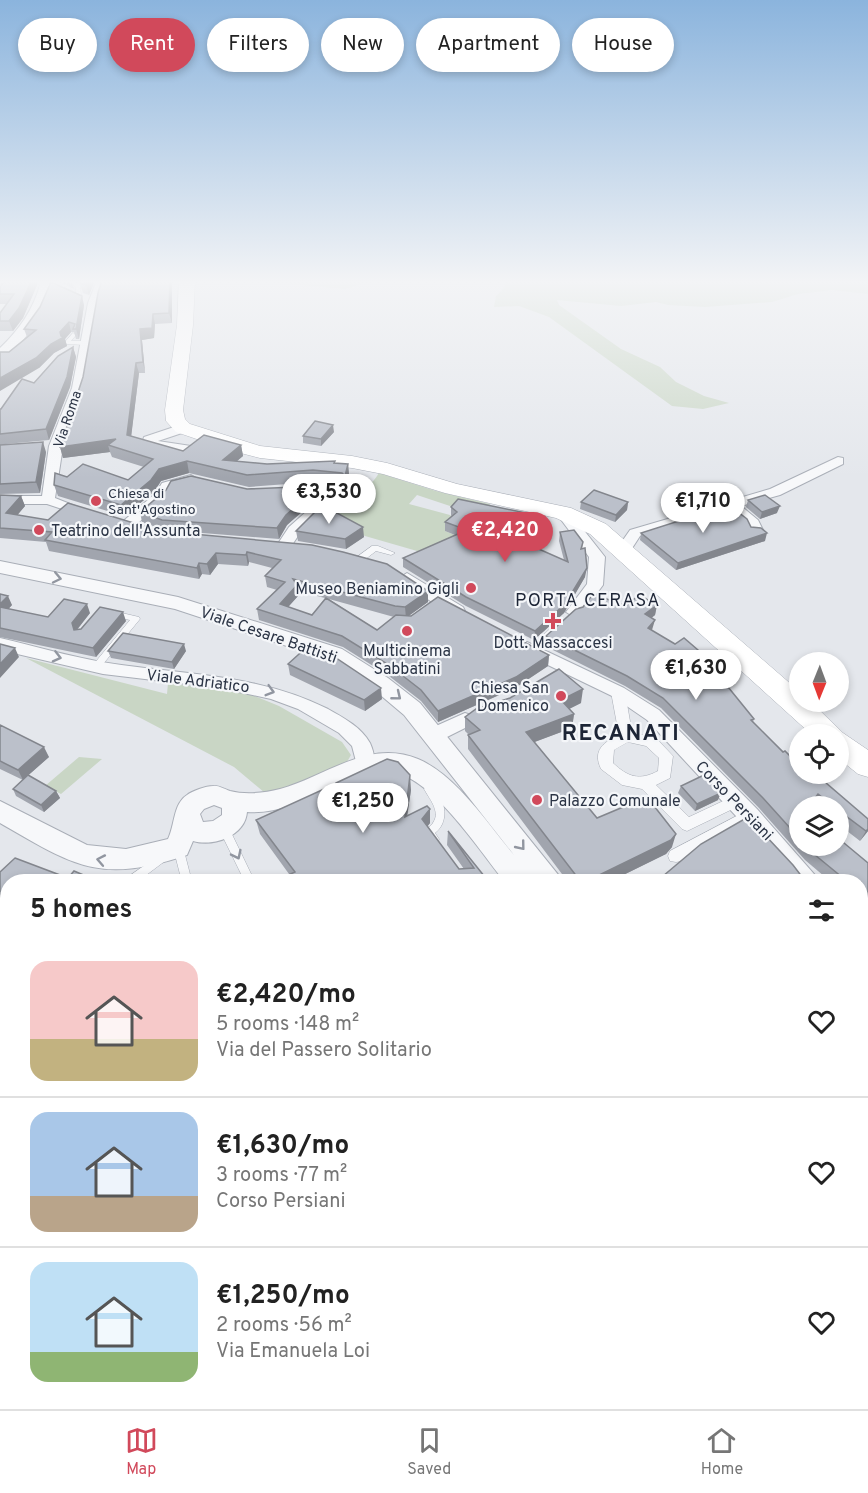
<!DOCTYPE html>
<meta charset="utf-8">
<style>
:root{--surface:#fff;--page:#f6f6f6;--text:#222;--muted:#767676;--line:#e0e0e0;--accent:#d1495b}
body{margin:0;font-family:Overpass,sans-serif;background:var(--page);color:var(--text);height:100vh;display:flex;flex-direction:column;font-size:22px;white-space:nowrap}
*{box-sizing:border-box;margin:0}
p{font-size:20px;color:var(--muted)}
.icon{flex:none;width:33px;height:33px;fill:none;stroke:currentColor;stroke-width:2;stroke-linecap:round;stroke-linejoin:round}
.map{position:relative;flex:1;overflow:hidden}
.sheet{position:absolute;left:0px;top:874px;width:868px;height:536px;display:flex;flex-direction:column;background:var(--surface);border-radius:24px 24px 0 0;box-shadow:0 3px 9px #0003}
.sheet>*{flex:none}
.top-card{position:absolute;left:18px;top:18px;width:832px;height:54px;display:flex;gap:12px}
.needle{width:39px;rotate:181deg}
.controls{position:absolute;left:789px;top:652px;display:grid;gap:12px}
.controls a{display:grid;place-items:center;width:60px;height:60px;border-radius:50%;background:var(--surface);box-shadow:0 3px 9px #0003;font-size:30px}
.price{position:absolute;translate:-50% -51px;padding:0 14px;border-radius:21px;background:#fff;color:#222;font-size:20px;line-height:39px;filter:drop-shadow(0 2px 3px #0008)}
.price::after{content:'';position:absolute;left:50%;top:36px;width:18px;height:14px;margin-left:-9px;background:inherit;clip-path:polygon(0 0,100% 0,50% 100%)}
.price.current{background:var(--accent);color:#fff}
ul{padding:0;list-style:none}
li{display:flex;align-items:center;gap:18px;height:150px;padding:0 30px}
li+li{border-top:2px solid var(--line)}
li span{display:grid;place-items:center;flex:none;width:168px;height:120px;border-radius:18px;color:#555}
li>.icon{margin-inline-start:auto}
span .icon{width:72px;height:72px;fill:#fffc;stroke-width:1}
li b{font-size:26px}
h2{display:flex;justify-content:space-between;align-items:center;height:72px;padding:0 30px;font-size:26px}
.chip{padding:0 21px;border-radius:27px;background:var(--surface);box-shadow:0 3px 9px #0003;font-size:21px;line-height:54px}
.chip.current{background:var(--accent);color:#fff}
.dock{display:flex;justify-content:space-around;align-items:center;height:84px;border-top:2px solid var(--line);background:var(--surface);font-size:16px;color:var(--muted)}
.dock a{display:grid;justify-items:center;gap:3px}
.dock .current{color:var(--accent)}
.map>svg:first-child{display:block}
.green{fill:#c9d6c5}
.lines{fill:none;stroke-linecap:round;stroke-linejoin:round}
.service-casing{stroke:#a9aeb7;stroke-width:1}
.pedestrian-casing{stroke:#a9aeb7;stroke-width:1}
.minor-casing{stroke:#a9aeb7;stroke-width:2}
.tertiary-casing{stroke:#a9aeb7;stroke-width:2}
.secondary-casing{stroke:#a9aeb7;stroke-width:1}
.service{fill:#f7f8fa;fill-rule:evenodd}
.pedestrian{fill:#f7f8fa;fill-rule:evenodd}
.minor{fill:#f7f8fa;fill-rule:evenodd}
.tertiary{fill:#f7f8fa;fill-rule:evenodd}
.secondary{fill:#fff;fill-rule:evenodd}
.wall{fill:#a1a5ae;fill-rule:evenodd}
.shaded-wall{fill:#83868d}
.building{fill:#bbc0ca;stroke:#83868d;stroke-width:1.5}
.oneway{stroke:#9196a0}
.poi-dot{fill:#d1495b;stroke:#f4f6f9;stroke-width:2}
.labels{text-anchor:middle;stroke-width:4.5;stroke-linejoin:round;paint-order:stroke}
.far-street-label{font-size:14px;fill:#2b3445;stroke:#f4f6f9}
.far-poi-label{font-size:14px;fill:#2b3445;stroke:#f4f6f9;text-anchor:start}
.poi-label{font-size:16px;fill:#2b3445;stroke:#f4f6f9;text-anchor:start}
.street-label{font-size:16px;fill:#2b3445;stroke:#f4f6f9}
.neighbourhood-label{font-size:18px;letter-spacing:1.5px;fill:#1d2536;stroke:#f4f6f9}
.district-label{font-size:22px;font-weight:bold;letter-spacing:1.5px;fill:#1d2536;stroke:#f4f6f9}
</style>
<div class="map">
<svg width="868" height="1409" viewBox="0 0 868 1409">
<rect width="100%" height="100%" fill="#e4e7ec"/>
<path class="green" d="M248,280H374L345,289Z
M504,280H868V294L832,290L798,294L772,302L705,307L668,305L656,302L621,306L557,300L559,305L621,349L660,367L676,382L704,396L729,403L703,409L672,406L549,317L519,306L494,307L496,296L505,287Z
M379,473L436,491L490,504L487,510L471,513L417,495L409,504L450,515L456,521L445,531L457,536L424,553L365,536L318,511L343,488C362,490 369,489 379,473Z
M26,658L167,694L168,683L250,694L279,706L342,742L351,755L344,767L271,798L234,767Z
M79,757L102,759L61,794L45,786Z"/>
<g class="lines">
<g class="service-casing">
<path id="service" d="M66,280H72L80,285L81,295L73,297V295L76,293V287Z
M73,333L76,335L71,341H86L89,343L86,345L65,344V342Z
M372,546H378L395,553L391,555L376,551L363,561H357V557Z
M113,611L139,617L140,619L99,669H93L92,667L93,665L130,620L110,616L109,614L110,612Z
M554,627L557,628L558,630L557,632L535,652H529L528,650L529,648L551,628Z
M429,785C445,794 451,821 435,833L439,839L438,842C430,844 427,838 424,832C427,828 432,826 434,821C440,811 429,798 424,789L426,786Z
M224,825L228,826L255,882H245L219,829L220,826Z
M178,843L182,844L183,847L192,882H182L173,847L174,844Z
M161,854L165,855L166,858L165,861L137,882H124L125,879Z
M8,983V996L0,1001V988Z"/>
</g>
<g class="pedestrian-casing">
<path id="pedestrian" d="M618,687L625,692L632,733L655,737L673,756L670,778L656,785L689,817L736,795L741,797L743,801L741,805L687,831L682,829L642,789L622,785L601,769C592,750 604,742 619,735L611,692ZM628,742L646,746L659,758L658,771C639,781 628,777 613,763L614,750Z
M750,809L755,811L758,815L755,819L682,861L676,862L670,861L668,856L670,851Z"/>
</g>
<g class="minor-casing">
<path id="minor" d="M97,280H107L98,303L84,388L63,446L55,498L93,513L86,517L47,504H0V496H42L49,446L72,388L88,303Z
M183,424L188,425V431L158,441L191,446V452L149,448L142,444L144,437Z
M838,457L843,458V464L780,495L741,506L758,520L763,530L761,533H751L747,525L728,510L640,536L629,553H619L616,550L630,530L770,489Z
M191,475L198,479L196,482L172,489L167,498L131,529H121L119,526L121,523L156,493L162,483Z
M295,484L338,486L345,490L300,533L290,548L285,550L277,545L289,527L326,494L290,491V485Z
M563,509L568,510L605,557L603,585L580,616L574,617L566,612L587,584L589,557L556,513Z
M407,573L463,607L465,611L463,615H451L401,581L399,578Z
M0,638C34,646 68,656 102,662C180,675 257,673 328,709C344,718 361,727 370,743C374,752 376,761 372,769L365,771L358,769L352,746L339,733L298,709L271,699L220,688L103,674L0,650Z
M527,642L624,688L659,710L757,809L821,882H797L647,720L612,696L521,652L519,648Z
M465,713L471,715L474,720L471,725L441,740H427L425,735L427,730Z
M861,938L868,940V968L861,966Z
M8,1324V1355L0,1358V1327Z
M125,1402H166L164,1409H127Z
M315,1402H352L350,1409H312Z
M797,1402H828L829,1409H797Z"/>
</g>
<g class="tertiary-casing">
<path id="tertiary" d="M36,280H50L53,284C46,314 27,338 5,359L0,360V348C19,330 33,310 40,285Z
M0,561L178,597L342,649L388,678L420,703L564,882H535L533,879L534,882H505C478,849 431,774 387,771C367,769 345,782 326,790C302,802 275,814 247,812C245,836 214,847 193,841L187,855C100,884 76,867 0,823V801L87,845L126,849L168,839C175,825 173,804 187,795C192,791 206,786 213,786C218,785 224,789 230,791C246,795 264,793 280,789C325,777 369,738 418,759C456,775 488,824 514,855L404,715L372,688L326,659L175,609L0,573ZM214,805L222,808V815L213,821L203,822L200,814L204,809Z
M861,1253L868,1256V1305L861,1302Z
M861,1392L866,1409H828L827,1402H861Z"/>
</g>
<g class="secondary-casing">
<path id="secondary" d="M179,280H195L193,325L183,410L185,419L190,424L260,446L352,456L387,463L457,484L571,508L606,524L800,692V702H811L843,733L868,750V777L858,774L838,758V735H812L590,534L556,518L445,493L383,474L352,468L260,458L229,450L176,432L166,421L165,410L177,325Z"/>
</g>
<use href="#service" class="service"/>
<use href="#pedestrian" class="pedestrian"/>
<use href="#minor" class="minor"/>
<use href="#tertiary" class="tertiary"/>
<use href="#secondary" class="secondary"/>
</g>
<path class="wall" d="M56,280H71L74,289Z
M77,280H95L89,295L83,293L80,283Z
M102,280H172V323L155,324L154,338L142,340L145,373H139L131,436L183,451L241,445L243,456L237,461L267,464L335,461V463L348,464L349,475L346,487L343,485L314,482L249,487L189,473L161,481L154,492L124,516L58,496L54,485L67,477L128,480L144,467L112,457L110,452L63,458L60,447L83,377Z
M37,285L23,318L13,331H0V313L7,304H0V287Z
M84,305L79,339H76L74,332H71L65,339L67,346L54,353L39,368L9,352L27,337L24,329Z
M73,347L76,357L70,387L49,440L6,444L46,452L40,493L0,494V409H1L34,383Z
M334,432L321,446L303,443V436Z
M247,489L320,496L287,525L279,539L164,530L142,522L140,512Z
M0,495L21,496L25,506L17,515L48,520L160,531L312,545L428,602L408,616L549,655L548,666L515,688L438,722L421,701L389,676L343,647L259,620L257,609L277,590L267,587L265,576L272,568L249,562L248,566L218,564L210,575L202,574L199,579L49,551L46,542L0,538ZM297,591L325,598L312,615L288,607L298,596ZM329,599L394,617L377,630Z
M748,500L777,513L760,519L746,507Z
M581,502H628L627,510L615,522L580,509Z
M451,507L545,517L544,526L535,548L564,560L559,541L560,532L583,542L582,549L585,577L564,613L534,640L466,606L403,567V558L455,535L445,531V522L452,517L451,515Z
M751,527L765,541L676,570L640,540L641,533Z
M296,531L364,537L346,549L298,541Z
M0,594L12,605L8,609L48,617L90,613L77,630L126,621L96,657L0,637Z
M657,605L655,615L651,618L652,630L754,719L753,722L813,780L868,819V831L860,841L838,824V807H817L814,804L811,807H800V846H838L868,863V922L861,913V882H831L805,860L759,808L661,708L625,686L545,646L546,636L626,606Z
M108,651H186L174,669L111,658Z
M288,664L382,699L365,711L290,675Z
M581,703L569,709L574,714L572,728L534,742L597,818L672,847L666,854L609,882H568L468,749V735H469L465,731V717Z
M0,725L49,757L26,777L56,791L60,798L44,812L16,796L13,789L23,780L0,769Z
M336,783L411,790L407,815L430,809V823L427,827L459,869H464L447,845L448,831L489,882H285L284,877L289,874L260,834L256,820L333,791L337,787Z
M681,786L718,800L695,811L678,793Z
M0,872L68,878L94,882H8V901H0Z
M861,955L868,965V994L865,996L868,999V1146L861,1139Z
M474,1402H506L495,1409H477Z
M760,1402H800V1406L807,1409H761Z"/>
<path class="shaded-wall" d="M32,280H36L37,285L23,318L13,331L9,321Z
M88,280H95L89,295L86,285Z
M170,280H172V323L169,313Z
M82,296L84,305L79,339L76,329Z
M153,314L155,324L154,338L142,340L145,373L143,362L140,329Z
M69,322L71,332L65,339L67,346L54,353L39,368L0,391V378L60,332Z
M73,347L76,357L70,387L49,440L46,429Z
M136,363L139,373L130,446L127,435Z
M333,425L334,432L321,446V439Z
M116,439L108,445L110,452L63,458L60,447Z
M43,442L46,452L40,493L36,482Z
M241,445L243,456L225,471L223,460Z
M187,461L189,473L161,481L154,492L124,516L121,505L159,469Z
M348,464L349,475L346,487L345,476Z
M319,486L320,496L287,525L279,539L277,528L286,515Z
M21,496L25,506L10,524L6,513Z
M628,502L627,510L615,522L616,515Z
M780,506L777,513L760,519L762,512Z
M545,517L544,526L532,555V546Z
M363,527L364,537L346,549L345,539Z
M767,533L765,541L676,570L678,563Z
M247,552L249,562L248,566L246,555Z
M216,553L218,564L210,575L207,564Z
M199,563L202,574L199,579L197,568Z
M587,568L585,577L564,613L534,640L535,631Z
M297,585L298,596L281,615L280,604Z
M428,591V602L406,618L405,607Z
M8,596L12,605L2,616L0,612V604Z
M87,604L90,613L75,632L77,639L72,623Z
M657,605L655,615L643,625L645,614Z
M123,612L126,621L96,657L93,648Z
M655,620L652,630L646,638L648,628Z
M184,644L186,651L174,669L172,662Z
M15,648L19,657L0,678V664Z
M549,655L548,666L515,688L438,722V711Z
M381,688L382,699L365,711L364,700Z
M583,689L581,703L559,714L561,700Z
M574,714L572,728L524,746L526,732Z
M44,747L49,757L23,780L18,770Z
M410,775L411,790L405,831V817Z
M56,791L60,798L44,812L41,805Z
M721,793L718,800L695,811L697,804Z
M818,794L811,807H808Z
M430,809V823L422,833V819Z
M868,829V831L860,841L866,831Z
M676,834L672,847L666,854L609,882H585Z
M868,988V994L861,998V992Z
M8,1054V1062L6,1063L1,1057Z
M47,1402H64L51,1409H33Z
M298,1402H307L296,1409H288Z
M500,1402H506L495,1409H489Z"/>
<path class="building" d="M5,280H32L19,308L9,321H0V313L14,294H0V287Z
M80,280H88L86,285L80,283Z
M102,280H170L169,313L153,314L152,328L140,329L143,362L136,363L127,435L183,451L204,435L241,445L223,460L267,464L335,461L334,463L348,464L345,476L342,473L313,470L247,475L187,461L159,469L151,480L121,505L54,485L55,473L67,477L83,464L128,480L153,459L108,445L116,439L60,447L83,377L98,293Z
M51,282L82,296L76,329H73L75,324L69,322L60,332L61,336L64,337L51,344L36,358L0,378V352H9L36,330L24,329L40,307Z
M73,347L67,377L46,429L0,434V409H1L22,379L34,383L58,356Z
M315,421L333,425L321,439L303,436Z
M43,442L36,482L0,484V445Z
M191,476L247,489L319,486L286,515L277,528L162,520L140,512L166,490L171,481Z
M594,490L628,502L616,515L581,502Z
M0,495L21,496L6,513L48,520L68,503L160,531L312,545L343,552L387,564L428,591L405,607L395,606L293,579L297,585L280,604L312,615L326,598L377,630L396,615L411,616L438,597L549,655L516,677L438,711L421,690L389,665L342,636L257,609L285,582L265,576L281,560L247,552L246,555L216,553L207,564L199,563L197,568L45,540L52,532L0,528Z
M765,495L780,506L762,512L748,500Z
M458,499L545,517L532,546L568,562L560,532L574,530L583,542L581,549L585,548L587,568L565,604L535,631L466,597L403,558L467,530L445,522L457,512L451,507Z
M322,505L363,527L345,539L296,531Z
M729,505L747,519L751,527L761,528L767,533L678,563L641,533Z
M0,594L8,596L0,604Z
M593,594L626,606L639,595L657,605L645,614L655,620L648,628L675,644L684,638L698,650L754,719L751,720L783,752L785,751L800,766V774H807L813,780L819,777L868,819V829L866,831L838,810V807H835L818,794L808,807H800V839L763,798L663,698L627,676L546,636L576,609L583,607Z
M64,599L87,604L72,623L74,630L81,629L100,607L123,612L93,648L0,628V607L48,617Z
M123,633L184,644L172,662L108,651Z
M0,644L15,648L0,664Z
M309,645L324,650L381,688L364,700L288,664Z
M559,669L583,689L561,700L574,714L526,732L597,818L647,797L676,834L671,840L585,882H581L468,735L480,730L465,717L476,709L510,698Z
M0,725L44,747L18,770L0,761Z
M387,759L398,762L410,775L405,817L427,806L430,809L422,819L459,869L474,868L448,831L489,882H288L284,877L295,872L256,820L324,789L333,791L337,787L336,783Z
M28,775L56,791L41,805L13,789Z
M704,775L721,793L697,804L681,786Z
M748,817L793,865L806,882H656L701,844Z
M838,838L868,863V905L861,895V882H848L809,850L806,846H838Z
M15,858L68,878L74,871L93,879L90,882H36L26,880L24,882H8V894H0V872Z
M861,955L868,965V988L861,992L868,999V1130L861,1122Z
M8,1015V1054L1,1057L0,1017Z
M8,1371V1402H47L33,1409H0V1374Z
M201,1402H252L254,1409H198L197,1405Z
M286,1402H298L288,1409Z
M397,1402H443L446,1409H399Z
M477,1402H500L489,1409H479Z
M578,1402H616L621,1409H567Z
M765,1402H800V1406L807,1409H766Z"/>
<defs><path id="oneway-chevron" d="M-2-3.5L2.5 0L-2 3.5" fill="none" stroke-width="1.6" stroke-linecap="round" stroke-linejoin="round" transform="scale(1.5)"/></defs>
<g class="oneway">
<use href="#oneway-chevron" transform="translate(57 578) rotate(12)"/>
<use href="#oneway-chevron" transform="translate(57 657) rotate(14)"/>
<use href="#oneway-chevron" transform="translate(270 691) rotate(16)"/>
<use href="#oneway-chevron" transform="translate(397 696) rotate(39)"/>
<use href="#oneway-chevron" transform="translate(521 846) rotate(51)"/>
<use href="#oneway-chevron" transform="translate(237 855) rotate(64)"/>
<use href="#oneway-chevron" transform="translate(101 860) rotate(-169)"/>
</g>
<linearGradient id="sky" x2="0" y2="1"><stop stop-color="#8bb4dd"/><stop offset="0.59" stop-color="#f3f4f6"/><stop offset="1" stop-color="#f3f4f6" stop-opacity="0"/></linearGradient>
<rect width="868" height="478" fill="url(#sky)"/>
<g class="poi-dot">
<circle cx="96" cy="501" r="6"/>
<circle cx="39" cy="530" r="6"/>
<circle cx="471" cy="588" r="6"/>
<path d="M550 612h6v6h6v6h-6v6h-6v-6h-6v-6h6z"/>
<circle cx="407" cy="631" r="6"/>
<circle cx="561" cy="696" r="6"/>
<circle cx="537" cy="800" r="6"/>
</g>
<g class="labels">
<g class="far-street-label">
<text transform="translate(67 419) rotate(-71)" y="5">Via Roma</text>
</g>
<g class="far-poi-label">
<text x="108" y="498">Chiesa di<tspan x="108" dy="16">Sant'Agostino</tspan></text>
</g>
<g class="poi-label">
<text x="51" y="536">Teatrino dell'Assunta</text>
<text x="459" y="594" text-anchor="end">Museo Beniamino Gigli</text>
<text x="553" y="648" text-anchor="middle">Dott. Massaccesi</text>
<text x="407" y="656" text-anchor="middle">Multicinema<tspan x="407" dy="18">Sabbatini</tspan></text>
<text x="549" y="693" text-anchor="end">Chiesa San<tspan x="549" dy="18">Domenico</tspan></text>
<text x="549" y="806">Palazzo Comunale</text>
</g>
<g class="street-label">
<text transform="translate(269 634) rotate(19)" y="6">Viale Cesare Battisti</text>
<text transform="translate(198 680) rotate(7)" y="6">Viale Adriatico</text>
<text transform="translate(735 800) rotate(46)" y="6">Corso Persiani</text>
</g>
<g class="neighbourhood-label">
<text x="588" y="606">PORTA CERASA</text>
</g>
<g class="district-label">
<text x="621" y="740">RECANATI</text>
</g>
</g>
</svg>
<div class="controls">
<a><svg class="needle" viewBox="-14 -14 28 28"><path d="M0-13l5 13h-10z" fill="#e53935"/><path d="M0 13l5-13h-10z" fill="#767676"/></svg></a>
<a><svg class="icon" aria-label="locate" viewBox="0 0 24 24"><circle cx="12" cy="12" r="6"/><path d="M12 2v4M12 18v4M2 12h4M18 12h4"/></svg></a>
<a><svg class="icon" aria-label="layers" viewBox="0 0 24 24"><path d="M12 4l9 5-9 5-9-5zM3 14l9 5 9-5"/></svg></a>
</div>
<b class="price" style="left:329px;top:525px">€3,530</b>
<b class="price" style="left:703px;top:534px">€1,710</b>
<b class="price current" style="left:505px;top:563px">€2,420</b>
<b class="price" style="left:696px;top:701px">€1,630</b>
<b class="price" style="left:363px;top:834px">€1,250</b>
<div class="top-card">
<a class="chip">Buy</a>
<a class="chip current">Rent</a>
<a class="chip">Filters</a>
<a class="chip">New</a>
<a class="chip">Apartment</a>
<a class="chip">House</a>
</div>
<section class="sheet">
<h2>5 homes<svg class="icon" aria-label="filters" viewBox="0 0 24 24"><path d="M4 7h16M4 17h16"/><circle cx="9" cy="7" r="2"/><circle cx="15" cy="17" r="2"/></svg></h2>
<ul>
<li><span style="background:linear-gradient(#f6c9c9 65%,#c2b280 0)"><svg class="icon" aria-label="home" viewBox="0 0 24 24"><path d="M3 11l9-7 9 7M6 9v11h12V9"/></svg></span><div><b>€2,420/mo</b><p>5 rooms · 148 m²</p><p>Via del Passero Solitario</p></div><svg class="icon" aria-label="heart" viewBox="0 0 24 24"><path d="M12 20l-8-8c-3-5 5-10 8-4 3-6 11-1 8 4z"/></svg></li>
<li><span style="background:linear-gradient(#a9c7e8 70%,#b9a48a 0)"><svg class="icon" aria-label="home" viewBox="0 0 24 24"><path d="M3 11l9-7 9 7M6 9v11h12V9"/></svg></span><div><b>€1,630/mo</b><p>3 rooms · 77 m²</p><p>Corso Persiani</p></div><svg class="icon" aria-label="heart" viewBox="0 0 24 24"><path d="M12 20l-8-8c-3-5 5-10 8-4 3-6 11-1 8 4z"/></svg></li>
<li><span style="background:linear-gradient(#bfe0f5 75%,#8fb573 0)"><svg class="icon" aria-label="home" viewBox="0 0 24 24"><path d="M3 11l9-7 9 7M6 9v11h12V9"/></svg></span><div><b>€1,250/mo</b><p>2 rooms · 56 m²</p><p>Via Emanuela Loi</p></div><svg class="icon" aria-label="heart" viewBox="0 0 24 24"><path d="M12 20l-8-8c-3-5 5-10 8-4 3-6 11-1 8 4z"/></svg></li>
</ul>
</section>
</div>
<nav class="dock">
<a class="current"><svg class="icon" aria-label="map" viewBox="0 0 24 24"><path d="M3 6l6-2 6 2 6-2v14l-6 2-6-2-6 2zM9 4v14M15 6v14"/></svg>Map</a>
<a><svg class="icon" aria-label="saved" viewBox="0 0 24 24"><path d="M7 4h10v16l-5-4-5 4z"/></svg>Saved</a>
<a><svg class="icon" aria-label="home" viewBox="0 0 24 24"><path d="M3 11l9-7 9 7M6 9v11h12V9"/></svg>Home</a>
</nav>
